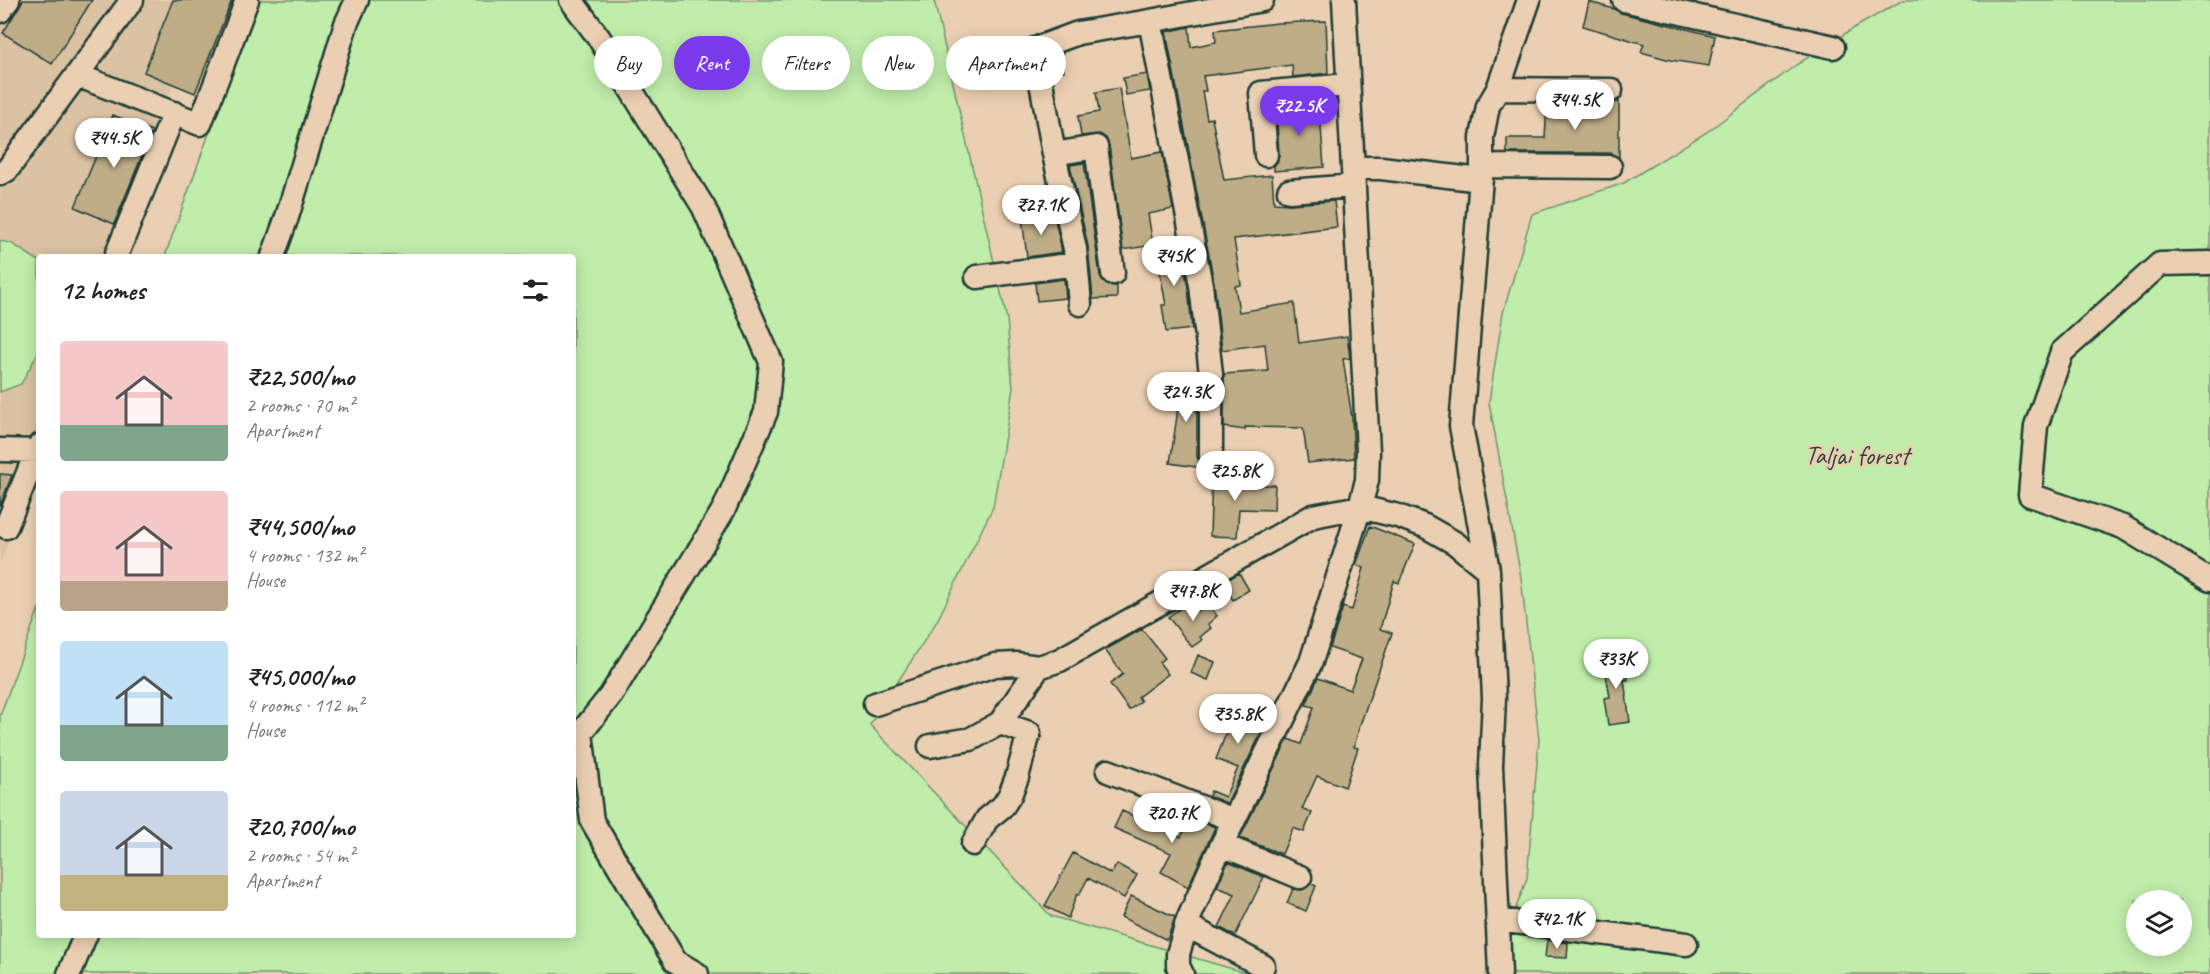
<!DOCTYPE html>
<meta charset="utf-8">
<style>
:root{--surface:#fff;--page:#f2f2f2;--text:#222;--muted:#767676;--accent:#7c3aed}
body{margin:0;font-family:Caveat,sans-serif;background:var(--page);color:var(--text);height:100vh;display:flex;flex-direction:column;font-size:22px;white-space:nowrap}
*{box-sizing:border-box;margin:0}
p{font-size:20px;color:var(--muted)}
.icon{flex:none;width:33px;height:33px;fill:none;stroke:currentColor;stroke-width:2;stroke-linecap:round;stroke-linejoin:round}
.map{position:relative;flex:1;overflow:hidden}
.panel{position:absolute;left:36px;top:254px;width:540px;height:684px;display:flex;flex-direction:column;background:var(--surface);border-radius:6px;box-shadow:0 3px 15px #0003}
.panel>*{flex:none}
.banner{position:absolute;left:594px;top:36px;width:570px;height:54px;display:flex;gap:12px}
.controls{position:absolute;left:2126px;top:890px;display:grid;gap:12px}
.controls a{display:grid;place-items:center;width:66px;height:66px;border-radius:50%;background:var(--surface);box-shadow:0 3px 15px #0003;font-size:30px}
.price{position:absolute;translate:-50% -51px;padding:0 14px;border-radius:21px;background:#fff;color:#222;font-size:20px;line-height:39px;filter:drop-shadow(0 2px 3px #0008)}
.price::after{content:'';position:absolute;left:50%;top:36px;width:18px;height:14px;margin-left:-9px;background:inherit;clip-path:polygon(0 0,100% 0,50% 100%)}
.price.on{background:var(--accent);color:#fff}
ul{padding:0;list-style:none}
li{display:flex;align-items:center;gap:18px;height:150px;padding:0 24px}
li span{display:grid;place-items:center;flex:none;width:168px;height:120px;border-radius:6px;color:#555}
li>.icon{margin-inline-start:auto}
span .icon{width:72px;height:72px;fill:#fffc;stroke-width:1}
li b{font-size:26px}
h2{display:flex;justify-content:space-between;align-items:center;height:72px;padding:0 24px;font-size:26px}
.chip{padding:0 21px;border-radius:27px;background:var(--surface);box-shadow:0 3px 15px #0003;font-size:21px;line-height:54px}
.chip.on{background:var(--accent);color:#fff}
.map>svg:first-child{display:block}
.built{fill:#dac2a3}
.green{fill:#c0edaa;stroke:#70956f;stroke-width:1.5;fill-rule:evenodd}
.building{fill:#bfad88;stroke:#1f3d34;stroke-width:1.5}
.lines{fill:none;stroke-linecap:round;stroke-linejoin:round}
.minor-casing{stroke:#1f3d34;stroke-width:27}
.minor{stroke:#ebcfb2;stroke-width:22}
.labels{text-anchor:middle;stroke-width:5;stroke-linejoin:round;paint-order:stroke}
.park-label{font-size:26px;fill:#27463a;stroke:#ebcfb2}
</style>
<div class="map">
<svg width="2210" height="974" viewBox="0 0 2210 974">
<rect width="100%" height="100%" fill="#ebcfb2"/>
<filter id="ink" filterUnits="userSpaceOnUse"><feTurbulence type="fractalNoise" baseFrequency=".0167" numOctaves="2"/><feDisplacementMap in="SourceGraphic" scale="12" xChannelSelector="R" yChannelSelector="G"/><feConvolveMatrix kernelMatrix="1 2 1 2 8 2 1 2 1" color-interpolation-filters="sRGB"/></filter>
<g filter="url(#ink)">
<path class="built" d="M0,0H203L111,256H39V456L0,564Z"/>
<path class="green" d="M257,0H934L1007,319L1013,388L993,507L937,621L870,725L1051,916L1250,974H0V716L39,608V934H573V256H165Z
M1903,0H2210V974H1486L1494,968L1527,878L1539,740L1521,577L1489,402L1503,313L1532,214L1624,183L1707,132L1796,65L1854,28ZM2136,900H2181V945H2136Z
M0,241L11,243L39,261V351L21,384L0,392Z"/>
<path class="building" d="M23,0H92L52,64L3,33Z
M173,0H232L195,93L144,72Z
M1589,2L1614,9L1621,13L1715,36L1709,66L1670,60L1641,52L1644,44L1583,26Z
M1326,21L1328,73L1293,77L1292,65L1203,76L1206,91H1202L1207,119L1212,118L1224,180L1272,175L1274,203L1290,204L1334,201L1337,227L1234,239L1241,285L1235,286L1239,312L1294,303L1299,343L1347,336L1350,358L1343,359L1352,418L1354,458L1308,463L1303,428L1245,427V430L1224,427V374L1268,371L1265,344L1222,350L1214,282L1166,32L1189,27L1191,47L1216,42L1215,30L1278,23Z
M1062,53L1064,71L1053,72L1050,58Z
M1147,74L1150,91L1126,95L1123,78Z
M1119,88L1131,158L1162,152L1173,209L1148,214L1153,245L1123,250L1109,145L1106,138L1100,134L1081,136L1078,116L1099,112L1096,92Z
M1319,101L1324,167L1274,171V166L1278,161L1279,154L1276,105Z
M1619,101V158L1610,153H1507V138H1545L1547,103L1611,104Z
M113,115L152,131L114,224L75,207Z
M1084,163L1100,275L1102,281L1107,285L1117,286V298L1093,299L1088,246L1070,165Z
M1054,214L1062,252L1027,257L1022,218Z
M1179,241L1188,287L1192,329L1166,332L1162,305H1166L1155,245Z
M1064,279L1066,298L1037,301L1035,283Z
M1177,375H1197V457L1203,468L1170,463L1177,416Z
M1212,472L1240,473V485H1275L1274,510L1239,509L1237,537L1210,536Z
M0,474L12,475L0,506Z
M1370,526L1415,544L1399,583L1394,581L1380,629L1392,633L1359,728L1354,747L1358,748L1345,787L1317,776L1302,809L1312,813L1304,832L1293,828L1282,854L1240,838L1288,739L1301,744L1314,707L1306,705L1318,678L1350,690L1362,659L1330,648L1343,607L1352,610L1364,568L1356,565Z
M1239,573L1249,590L1233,600L1222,583Z
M1191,601L1198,611L1207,603L1217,616L1208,624L1211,628L1200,637L1202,640L1192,647L1168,617Z
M1142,629L1165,658L1159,662L1168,674L1138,697L1141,701L1129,710L1110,684L1123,674L1105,650Z
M1623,654L1628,680H1624L1630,722L1608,725L1604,698L1610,697L1603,657Z
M1198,655L1215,662L1208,680L1191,673Z
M1232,707L1266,723L1227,803L1209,796L1211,791L1225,797L1238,768L1216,759L1229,726L1225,724Z
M1122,811L1181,837L1191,818L1215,827L1188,887L1161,872L1171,853L1114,828Z
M1073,853L1111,874L1117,864L1137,875L1124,898L1088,878L1079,895L1077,894L1068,918L1045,906Z
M1228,862L1264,877L1235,936L1219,927L1235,894L1217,887Z
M1311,884L1316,886L1306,911L1287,903L1293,889L1302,890Z
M1131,896L1175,917L1167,940L1121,917Z
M1547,940L1568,943L1567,958L1545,957Z"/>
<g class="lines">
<g class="minor-casing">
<path id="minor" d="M571,0L599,38L704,208L771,362L766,412L724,509L611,695L581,733L592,821L675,961L697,974
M1624,0L1833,47
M0,11L8,0
M77,75L200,124L247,0
M1498,89L1611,90
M1054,154L1096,147L1113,273
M1266,155L1261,93L1348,85
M1482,166L1610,167
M1353,168H1381L1481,180
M0,174L7,170L132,0
M1289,191L1354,186
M116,256L174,113
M273,256L287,217L346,24L357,0
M2210,263L2160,264L2062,352L2036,426L2030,495L2123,527L2210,580
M977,277L1076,264
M1080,304L1075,249L1054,154L1035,49L1078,33L1150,21
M0,450L37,451
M1211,457V374L1201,285L1150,21L1262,0
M6,527L39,446
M875,704L995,665L1016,664L1039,667L1060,660L1313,516L1360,507L1398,516L1425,526L1455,543L1488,570
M930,746L971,739L1000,723L1039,667
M1108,771L1234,820
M973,844L987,819L1003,806L1010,795L1017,777L1029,733L1000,723
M1222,845L1300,877
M1498,920L1686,944
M1186,925L1263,966
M69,974L86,934
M1182,974L1178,966V954L1188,920L1214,861L1311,662L1360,507L1367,480L1368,451L1344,0
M1500,974L1491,766L1494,698L1488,570L1461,426L1482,166V137L1488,106L1498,89L1529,0"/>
</g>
<use href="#minor" class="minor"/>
</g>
</g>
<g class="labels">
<g class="park-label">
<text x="1857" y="464">Taljai forest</text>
</g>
</g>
</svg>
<div class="controls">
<a><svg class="icon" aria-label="layers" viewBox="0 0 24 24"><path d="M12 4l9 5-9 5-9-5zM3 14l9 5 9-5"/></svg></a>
</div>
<b class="price" style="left:1575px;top:131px">₹44.5K</b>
<b class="price on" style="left:1299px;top:137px">₹22.5K</b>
<b class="price" style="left:114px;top:169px">₹44.5K</b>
<b class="price" style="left:1041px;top:236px">₹27.1K</b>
<b class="price" style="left:1174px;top:287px">₹45K</b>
<b class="price" style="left:1186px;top:423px">₹24.3K</b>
<b class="price" style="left:1235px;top:502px">₹25.8K</b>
<b class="price" style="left:1193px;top:622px">₹47.8K</b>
<b class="price" style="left:1616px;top:690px">₹33K</b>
<b class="price" style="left:1238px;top:745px">₹35.8K</b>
<b class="price" style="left:1172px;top:844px">₹20.7K</b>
<b class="price" style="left:1557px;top:950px">₹42.1K</b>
<div class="banner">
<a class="chip">Buy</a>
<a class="chip on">Rent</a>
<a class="chip">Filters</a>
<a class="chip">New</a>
<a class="chip">Apartment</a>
</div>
<section class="panel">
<h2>12 homes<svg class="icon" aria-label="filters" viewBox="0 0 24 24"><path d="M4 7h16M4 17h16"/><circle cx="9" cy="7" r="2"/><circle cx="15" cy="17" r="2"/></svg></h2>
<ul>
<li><span style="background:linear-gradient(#f6c9c9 70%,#7fa58c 0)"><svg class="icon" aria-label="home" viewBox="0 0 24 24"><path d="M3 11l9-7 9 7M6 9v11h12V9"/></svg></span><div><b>₹22,500/mo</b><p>2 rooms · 70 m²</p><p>Apartment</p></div></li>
<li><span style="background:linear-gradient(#f6c9c9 75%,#b9a48a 0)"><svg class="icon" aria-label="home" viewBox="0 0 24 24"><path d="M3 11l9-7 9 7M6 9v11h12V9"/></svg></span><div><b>₹44,500/mo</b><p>4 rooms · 132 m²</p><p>House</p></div></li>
<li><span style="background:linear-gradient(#bfe0f5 70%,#7fa58c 0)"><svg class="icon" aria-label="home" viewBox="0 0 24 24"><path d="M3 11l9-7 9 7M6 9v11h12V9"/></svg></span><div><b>₹45,000/mo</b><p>4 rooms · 112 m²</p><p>House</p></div></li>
<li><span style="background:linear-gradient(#c9d6e8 70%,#c2b280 0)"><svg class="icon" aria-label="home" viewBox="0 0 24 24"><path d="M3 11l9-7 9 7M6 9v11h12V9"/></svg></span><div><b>₹20,700/mo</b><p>2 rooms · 54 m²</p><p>Apartment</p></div></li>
</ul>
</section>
</div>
